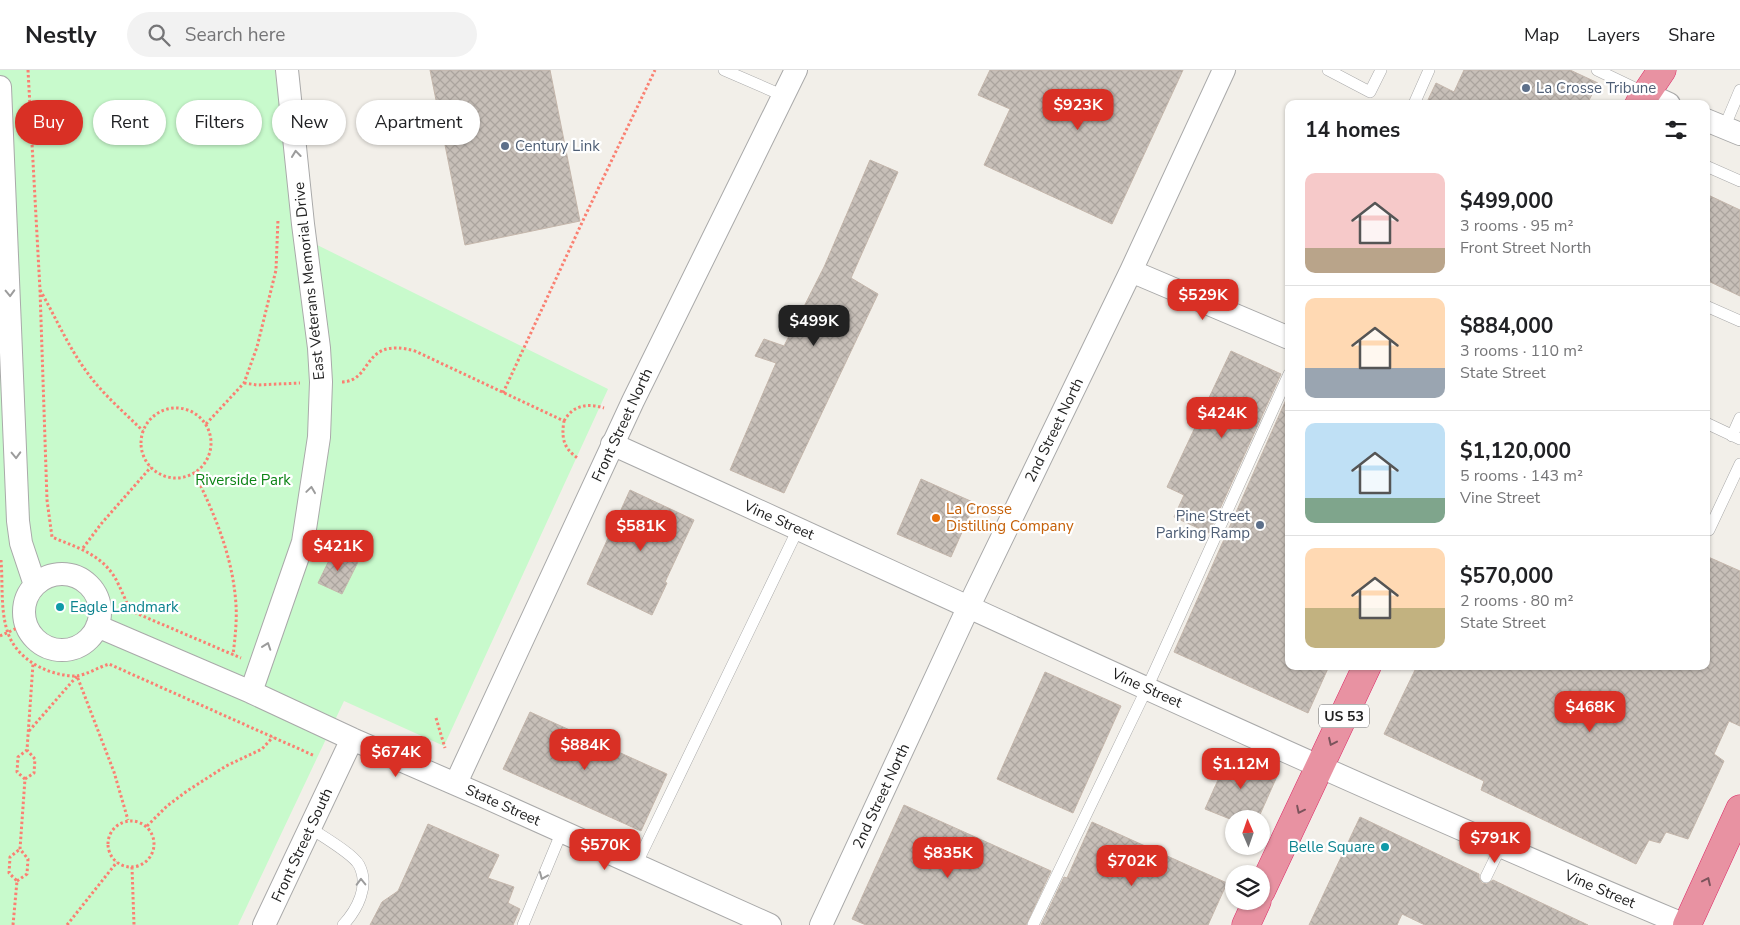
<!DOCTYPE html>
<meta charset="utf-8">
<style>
:root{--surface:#fff;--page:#f2f2f2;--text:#202124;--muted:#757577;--line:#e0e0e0;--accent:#d93025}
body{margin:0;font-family:"Nunito Sans",sans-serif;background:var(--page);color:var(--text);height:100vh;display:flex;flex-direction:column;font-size:19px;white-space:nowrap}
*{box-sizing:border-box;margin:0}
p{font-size:16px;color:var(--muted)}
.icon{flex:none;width:28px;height:28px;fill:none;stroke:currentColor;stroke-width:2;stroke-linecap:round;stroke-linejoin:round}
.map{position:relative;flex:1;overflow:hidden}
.side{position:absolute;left:1285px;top:30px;width:425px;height:570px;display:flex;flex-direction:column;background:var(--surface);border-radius:10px;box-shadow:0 1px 4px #0004}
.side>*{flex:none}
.hud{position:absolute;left:15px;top:30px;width:475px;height:45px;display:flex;gap:10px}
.needle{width:32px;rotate:358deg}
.buttons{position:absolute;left:1225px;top:740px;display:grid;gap:10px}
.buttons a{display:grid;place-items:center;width:45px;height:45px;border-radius:50%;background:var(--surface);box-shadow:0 1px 4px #0004;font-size:25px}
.price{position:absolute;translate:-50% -42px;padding:0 11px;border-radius:10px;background:var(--accent);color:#fff;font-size:16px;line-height:32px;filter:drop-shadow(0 1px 2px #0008)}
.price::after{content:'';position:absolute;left:50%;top:30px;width:15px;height:11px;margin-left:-8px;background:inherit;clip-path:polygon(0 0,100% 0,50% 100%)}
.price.active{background:#222;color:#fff}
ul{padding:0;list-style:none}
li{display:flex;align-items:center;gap:15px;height:125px;padding:0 20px}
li+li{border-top:1px solid var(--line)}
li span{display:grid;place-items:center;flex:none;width:140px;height:100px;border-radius:10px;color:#555}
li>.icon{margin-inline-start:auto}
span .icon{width:60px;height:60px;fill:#fffc;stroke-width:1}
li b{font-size:21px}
h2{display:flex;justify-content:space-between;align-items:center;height:60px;padding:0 20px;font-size:21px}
.pill{padding:0 18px;border-radius:22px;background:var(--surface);box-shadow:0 1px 4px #0004;font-size:18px;line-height:45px}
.pill.active{background:var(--accent);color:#fff}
header{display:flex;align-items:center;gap:30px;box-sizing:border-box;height:70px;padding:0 25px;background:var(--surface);border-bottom:1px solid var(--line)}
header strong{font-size:24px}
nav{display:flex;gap:28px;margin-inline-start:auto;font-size:18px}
.search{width:350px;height:45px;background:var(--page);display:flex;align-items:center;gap:12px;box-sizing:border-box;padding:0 18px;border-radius:28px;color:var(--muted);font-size:19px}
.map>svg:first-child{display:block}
.park{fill:#c8facc}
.building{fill:url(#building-cross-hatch);stroke:#c4b6ab}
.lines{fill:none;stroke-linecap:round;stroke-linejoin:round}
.lane-casing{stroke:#a9a9a9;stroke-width:12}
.street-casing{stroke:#a9a9a9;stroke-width:24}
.highway-casing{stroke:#dc2a67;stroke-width:29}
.path{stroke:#fa8072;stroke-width:3;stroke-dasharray:2.5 2.5;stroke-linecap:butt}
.lane{stroke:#fff;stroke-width:11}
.street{stroke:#fff;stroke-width:22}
.highway{stroke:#e892a2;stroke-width:28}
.oneway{stroke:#9c9c9c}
.oneway2{stroke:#7b545c}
.service-dot{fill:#5c6f8a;stroke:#fff;stroke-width:2}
.food-dot{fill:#e8710a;stroke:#fff;stroke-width:2}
.culture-dot{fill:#0f9aa8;stroke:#fff;stroke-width:2}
.labels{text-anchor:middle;stroke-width:4.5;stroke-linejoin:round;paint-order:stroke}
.shield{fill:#fff;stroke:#646464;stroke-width:1}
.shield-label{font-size:14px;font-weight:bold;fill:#222}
.service-label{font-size:15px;fill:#4e5e75;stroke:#fff;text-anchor:start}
.street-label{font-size:15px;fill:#222;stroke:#fff}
.park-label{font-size:15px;fill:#0c8416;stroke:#fff}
.food-label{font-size:15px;fill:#c56008;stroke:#fff;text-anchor:start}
.culture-label{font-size:15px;fill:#0d838f;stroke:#fff;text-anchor:start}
</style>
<header>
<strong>Nestly</strong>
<div class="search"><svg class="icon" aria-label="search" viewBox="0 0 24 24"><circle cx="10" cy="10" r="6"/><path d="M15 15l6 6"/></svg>Search here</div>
<nav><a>Map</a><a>Layers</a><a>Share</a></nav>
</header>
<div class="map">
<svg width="1740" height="855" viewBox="0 0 1740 855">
<defs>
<pattern id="building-cross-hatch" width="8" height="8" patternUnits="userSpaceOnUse" patternTransform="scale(1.25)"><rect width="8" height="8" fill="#c7bfb8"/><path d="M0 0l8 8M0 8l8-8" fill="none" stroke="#aba49e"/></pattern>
</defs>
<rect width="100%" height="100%" fill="#f2efe9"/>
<path class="park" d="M0,0H275L295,164L608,319L444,676L344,631L238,855H0Z"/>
<path class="building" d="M430,0H550L580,151L465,175Z
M990,0H1183L1112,154L984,95L1010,39L978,25Z
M1464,0H1570L1598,13L1587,34H1426L1436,13L1454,22Z
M870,90L898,102L851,208L878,224L784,423L730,400L776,293L755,286L764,269L784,276L824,197Z
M1706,124L1740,140V226L1706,210Z
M1231,281L1281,304L1209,463L1174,447L1184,425L1167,417Z
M1289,323V596H1329L1308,643L1174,582Z
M921,409L975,433L951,487L897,464Z
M630,420L694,450L665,512L667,513L652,545L587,514Z
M334,480L358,492L342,524L318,513Z
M1706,486L1740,501V656L1729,651L1714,684L1724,691L1688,769L1666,762L1660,773L1649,770L1636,794L1481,720L1484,711L1384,664L1417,596H1706Z
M1045,602L1121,636L1073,743L997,709Z
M530,642L667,704L641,761L503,699Z
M1230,683L1278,704L1258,749H1230L1205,739Z
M904,735L1051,801L1026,855H866L852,849Z
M1360,747L1479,804V808L1482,813L1487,814L1493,810L1588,855H1425L1402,844L1397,855H1309Z
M1092,752L1227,813L1208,855H1041L1064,807L1067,808Z
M428,754L499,785L488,808L514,817L508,833L520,839L513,855H370L382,832L398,821Z"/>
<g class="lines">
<g class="lane-casing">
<path id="lane" d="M724,0L784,26
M1328,0L1370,22L1381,0
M1597,0L1645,23
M1414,34L1429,0
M1724,58L1740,20
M1706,96L1740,111
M1706,236L1740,251
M1706,353L1740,369
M1732,366L1740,348
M1709,460L1740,394
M310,758C322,766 353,784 359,795C370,816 357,840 343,855
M636,795L798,459
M1486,807L1501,776
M523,855L562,761
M1033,855L1147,618L1289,304"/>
</g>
<g class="street-casing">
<path id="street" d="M0,17L18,451L21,473L35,515
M1645,23L1669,34
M1706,50L1740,64
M1131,201L1289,268
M612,374C969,536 1324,704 1685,855
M24 542a38 38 0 1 1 76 0a38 38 0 1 1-76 0Z
M97,556L251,622L352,669L483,726L770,855
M251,622L303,472L319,367L321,312L319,278L303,154L287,0
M456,713L633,331L796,0
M264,855L352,669
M821,855L969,536L1131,201L1224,0"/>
</g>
<g class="highway-casing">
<path id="highway" d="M1639,34L1662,0
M1261,821L1367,596
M1246,855L1257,831
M1687,855L1740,739"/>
</g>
<path class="path" d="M28,0L40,220L47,430L52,467C75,477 99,483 114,506C120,516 125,530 131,541L241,588
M40,220C55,246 67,274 84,298C100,322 123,341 143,361
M342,312C374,311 361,266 415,281L564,351C561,369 564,379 579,389
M244,313L257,315L300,313
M503,323L586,144L655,0
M141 373a35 35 0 1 1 70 0a35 35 0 1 1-70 0Z
M564,351C573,335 587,333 604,338
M206,354L244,313L257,277L276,200L278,149
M194,402C215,445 233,487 236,535C237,551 235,569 233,585
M83,478L101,454L151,397
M1,490C3,513 0,541 8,563C17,590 49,606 76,606C86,605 99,597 109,594L315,686
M0,566L26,554
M436,648L445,678
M29,661L77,606L114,702L128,750
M25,709L34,703L35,689L27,680L33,594
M25,709L17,702L18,687L27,680
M108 774a23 23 0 1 1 46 0a23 23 0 1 1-46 0Z
M147,756L167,736L187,721L226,696L262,679L273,667
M132,797L134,855
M17,811L27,804L28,789L20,779L25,709
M13,855L17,811L9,803L10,787L20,779
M67,855L117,792"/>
<use href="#lane" class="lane"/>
<use href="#street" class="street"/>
<use href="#highway" class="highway"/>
</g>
<defs><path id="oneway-chevron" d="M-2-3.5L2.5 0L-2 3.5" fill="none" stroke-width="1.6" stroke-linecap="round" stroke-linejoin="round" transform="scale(1.25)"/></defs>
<g class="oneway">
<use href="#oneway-chevron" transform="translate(296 84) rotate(-96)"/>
<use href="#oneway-chevron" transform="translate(10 223) rotate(88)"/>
<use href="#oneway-chevron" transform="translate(16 385) rotate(88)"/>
<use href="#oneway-chevron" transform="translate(311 420) rotate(-82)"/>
<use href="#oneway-chevron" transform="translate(267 576) rotate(-71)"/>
<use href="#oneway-chevron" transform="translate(543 806) rotate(113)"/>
<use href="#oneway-chevron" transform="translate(361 812) rotate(-91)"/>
</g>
<g class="oneway2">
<use href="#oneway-chevron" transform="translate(1332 672) rotate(115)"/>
<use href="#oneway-chevron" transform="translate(1300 740) rotate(116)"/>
<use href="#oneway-chevron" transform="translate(1707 811) rotate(-65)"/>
</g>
<g class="service-dot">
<circle cx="1526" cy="18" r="5"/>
<circle cx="505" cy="76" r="5"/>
<circle cx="1260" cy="455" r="5"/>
</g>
<circle class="food-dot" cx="936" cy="448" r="5"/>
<g class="culture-dot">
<circle cx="60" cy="537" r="5"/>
<circle cx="1385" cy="777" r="5"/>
</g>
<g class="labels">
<rect class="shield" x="1319" y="634.5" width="50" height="23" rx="4"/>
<g class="shield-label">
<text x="1344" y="651">US 53</text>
</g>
<g class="service-label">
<text x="1536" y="23">La Crosse Tribune</text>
<text x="515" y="81">Century Link</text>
<text x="1250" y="451" text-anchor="end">Pine Street<tspan x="1250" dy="17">Parking Ramp</tspan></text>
</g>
<g class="street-label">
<text transform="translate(309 211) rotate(-96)" y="5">East Veterans Memorial Drive</text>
<text transform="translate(622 355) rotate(-65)" y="5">Front Street North</text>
<text transform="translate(1054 360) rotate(-64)" y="5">2nd Street North</text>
<text transform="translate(779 450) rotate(24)" y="5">Vine Street</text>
<text transform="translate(1147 618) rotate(24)" y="5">Vine Street</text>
<text transform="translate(881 726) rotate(-65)" y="5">2nd Street North</text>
<text transform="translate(503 735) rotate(24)" y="5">State Street</text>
<text transform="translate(302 775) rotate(-65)" y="5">Front Street South</text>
<text transform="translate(1600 819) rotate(23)" y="5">Vine Street</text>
</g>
<g class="park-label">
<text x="243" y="415">Riverside Park</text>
</g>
<g class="food-label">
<text x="946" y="444">La Crosse<tspan x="946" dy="17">Distilling Company</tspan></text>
</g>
<g class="culture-label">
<text x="70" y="542">Eagle Landmark</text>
<text x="1375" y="782" text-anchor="end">Belle Square</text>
</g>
</g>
</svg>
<div class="buttons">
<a><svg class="needle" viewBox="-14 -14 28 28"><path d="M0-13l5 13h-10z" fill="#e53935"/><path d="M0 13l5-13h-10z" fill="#757577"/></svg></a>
<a><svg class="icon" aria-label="layers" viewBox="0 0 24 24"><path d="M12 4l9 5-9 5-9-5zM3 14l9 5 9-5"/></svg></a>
</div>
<b class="price" style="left:1078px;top:61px">$923K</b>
<b class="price" style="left:1203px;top:251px">$529K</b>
<b class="price active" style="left:814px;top:277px">$499K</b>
<b class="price" style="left:1222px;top:369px">$424K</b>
<b class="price" style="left:641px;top:482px">$581K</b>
<b class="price" style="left:338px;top:502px">$421K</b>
<b class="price" style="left:1590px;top:663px">$468K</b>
<b class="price" style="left:585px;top:701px">$884K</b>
<b class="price" style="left:396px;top:708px">$674K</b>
<b class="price" style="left:1241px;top:720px">$1.12M</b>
<b class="price" style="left:1495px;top:794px">$791K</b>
<b class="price" style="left:605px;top:801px">$570K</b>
<b class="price" style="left:948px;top:809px">$835K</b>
<b class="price" style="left:1132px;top:817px">$702K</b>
<div class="hud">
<a class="pill active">Buy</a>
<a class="pill">Rent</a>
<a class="pill">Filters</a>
<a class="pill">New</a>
<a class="pill">Apartment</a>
</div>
<section class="side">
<h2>14 homes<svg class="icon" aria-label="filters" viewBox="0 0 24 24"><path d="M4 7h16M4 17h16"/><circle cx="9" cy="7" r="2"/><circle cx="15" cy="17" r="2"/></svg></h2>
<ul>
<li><span style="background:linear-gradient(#f6c9c9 75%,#b9a48a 0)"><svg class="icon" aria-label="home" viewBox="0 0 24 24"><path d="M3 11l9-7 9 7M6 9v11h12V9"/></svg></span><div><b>$499,000</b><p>3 rooms · 95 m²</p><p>Front Street North</p></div></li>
<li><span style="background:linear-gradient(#ffd9b3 70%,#9aa5b1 0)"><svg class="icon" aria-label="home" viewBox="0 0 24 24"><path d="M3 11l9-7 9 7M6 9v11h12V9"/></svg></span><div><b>$884,000</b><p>3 rooms · 110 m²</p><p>State Street</p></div></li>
<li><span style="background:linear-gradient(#bfe0f5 75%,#7fa58c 0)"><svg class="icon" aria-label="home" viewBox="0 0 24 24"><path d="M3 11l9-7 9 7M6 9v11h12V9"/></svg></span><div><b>$1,120,000</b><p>5 rooms · 143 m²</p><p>Vine Street</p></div></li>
<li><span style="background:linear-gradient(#ffd9b3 60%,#c2b280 0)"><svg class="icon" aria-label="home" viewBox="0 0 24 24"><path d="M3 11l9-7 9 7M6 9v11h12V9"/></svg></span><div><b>$570,000</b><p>2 rooms · 80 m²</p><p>State Street</p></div></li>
</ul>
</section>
</div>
